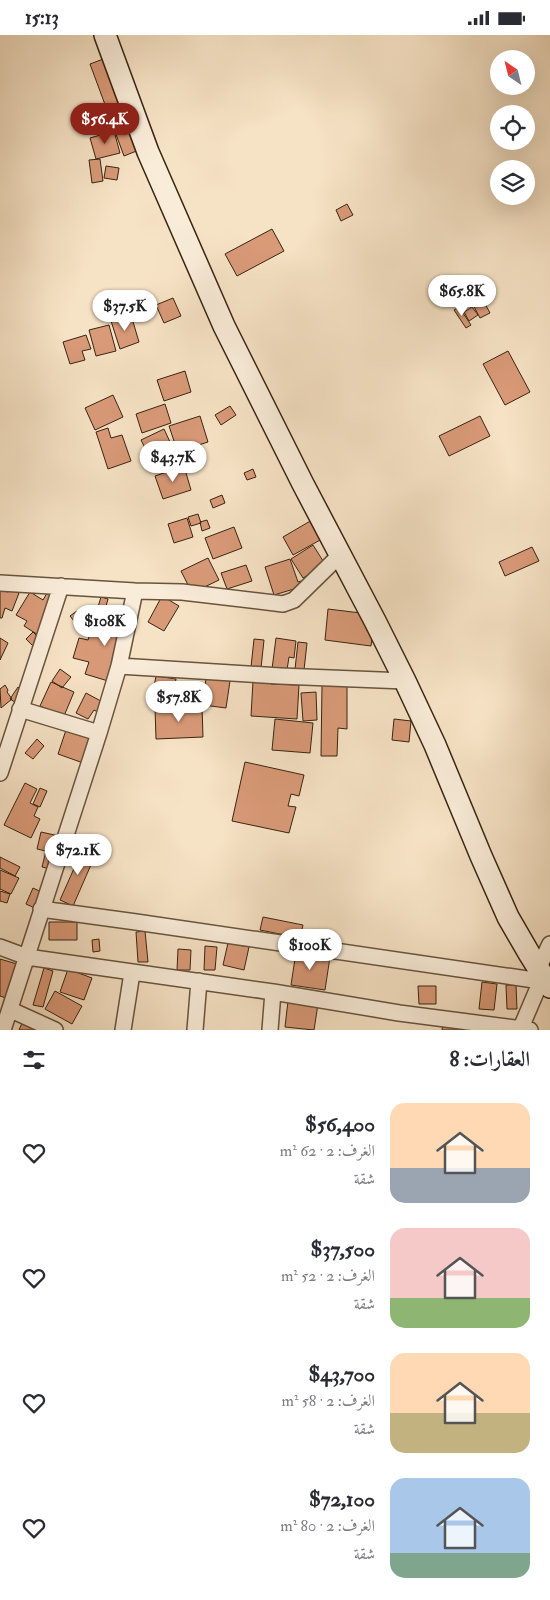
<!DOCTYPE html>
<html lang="ar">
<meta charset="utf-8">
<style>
:root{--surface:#fff;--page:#f2f2f3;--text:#2b2b33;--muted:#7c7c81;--accent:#8f2418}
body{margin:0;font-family:"IM FELL Double Pica",Amiri,serif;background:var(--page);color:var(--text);direction:rtl;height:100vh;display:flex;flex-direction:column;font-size:19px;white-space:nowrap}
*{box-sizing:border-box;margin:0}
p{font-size:16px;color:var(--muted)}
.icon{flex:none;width:28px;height:28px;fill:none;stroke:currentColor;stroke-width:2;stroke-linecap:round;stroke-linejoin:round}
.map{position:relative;height:995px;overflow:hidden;direction:ltr}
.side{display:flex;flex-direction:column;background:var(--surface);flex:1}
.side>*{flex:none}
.needle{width:32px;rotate:325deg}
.controls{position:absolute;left:490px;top:15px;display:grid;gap:10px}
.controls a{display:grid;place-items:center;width:45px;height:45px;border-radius:50%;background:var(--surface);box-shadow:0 5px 20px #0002;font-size:25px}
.price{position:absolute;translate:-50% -42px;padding:0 11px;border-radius:18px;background:#fff;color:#222;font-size:16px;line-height:32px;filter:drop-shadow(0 1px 2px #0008)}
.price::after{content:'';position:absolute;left:50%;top:30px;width:15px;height:11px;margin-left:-8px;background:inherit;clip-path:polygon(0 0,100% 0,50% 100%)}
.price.active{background:var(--accent);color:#fff}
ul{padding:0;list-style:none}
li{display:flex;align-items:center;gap:15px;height:125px;padding:0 20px}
li span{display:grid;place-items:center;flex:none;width:140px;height:100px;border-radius:15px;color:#555}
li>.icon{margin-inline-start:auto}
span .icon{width:60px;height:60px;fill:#fffc;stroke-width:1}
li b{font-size:21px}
h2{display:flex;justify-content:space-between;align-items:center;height:60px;padding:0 20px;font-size:21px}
.status{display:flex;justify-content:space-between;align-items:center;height:35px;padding:0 25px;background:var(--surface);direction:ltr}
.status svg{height:14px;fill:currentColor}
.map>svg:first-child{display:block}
.building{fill:#d99a78;stroke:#382410}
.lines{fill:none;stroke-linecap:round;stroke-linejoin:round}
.street-casing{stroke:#68543d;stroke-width:18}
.secondary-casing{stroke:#382410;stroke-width:24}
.street{stroke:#f9ecd9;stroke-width:15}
.secondary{stroke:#f9ecd9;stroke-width:21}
</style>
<div class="status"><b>15:13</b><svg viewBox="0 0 49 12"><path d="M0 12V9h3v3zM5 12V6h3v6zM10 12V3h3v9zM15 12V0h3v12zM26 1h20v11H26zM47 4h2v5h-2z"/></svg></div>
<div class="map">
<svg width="550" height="995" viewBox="0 0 550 995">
<rect width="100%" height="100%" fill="#f6e2c5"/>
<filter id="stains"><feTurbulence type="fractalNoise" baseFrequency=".004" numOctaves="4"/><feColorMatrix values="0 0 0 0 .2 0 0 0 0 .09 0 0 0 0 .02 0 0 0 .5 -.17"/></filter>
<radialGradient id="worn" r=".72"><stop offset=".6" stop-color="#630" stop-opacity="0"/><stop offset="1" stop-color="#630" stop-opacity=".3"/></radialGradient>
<path class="building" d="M114,20L149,111L124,121L90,29Z
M114,96L120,118L96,124L90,103Z
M100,124L103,146L92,148L89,125Z
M106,131L119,133L117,145L104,143Z
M347,169L353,180L341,186L336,175Z
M272,194L284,216L237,241L225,219Z
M481,261L490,278L480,283L471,266Z
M173,263L181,281L164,288L156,270Z
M459,272L471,290L466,293L454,275Z
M472,272L478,280L469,286L464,277Z
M131,280L139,307L120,314L111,286Z
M109,290L116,316L96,321L89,295Z
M86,300L91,314L82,316L85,325L70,329L63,307Z
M508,316L530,357L505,370L483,329Z
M185,336L191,357L164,366L157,345Z
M113,360L123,382L95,395L85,373Z
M165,369L171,388L142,398L136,379Z
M230,371L236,380L221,390L215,380Z
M200,381L208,407L183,415L180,407L175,409L169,391Z
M480,381L490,401L449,421L439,401Z
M108,393L111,403L122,400L131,426L108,434L96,397Z
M164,394L170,407L163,410L167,419L152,427L141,405Z
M184,431L191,455L163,464L155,441Z
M253,434L256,442L247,445L244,438Z
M222,460L225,468L213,473L210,465Z
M198,479L201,488L191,491L188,482Z
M187,483L193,502L174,508L168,489Z
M207,485L210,493L202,496L200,487Z
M312,485L322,504L293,520L283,502Z
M234,492L242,513L213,524L205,503Z
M313,510L325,529L303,543L291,524Z
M532,512L539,526L505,541L499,527Z
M208,523L219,545L192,558L181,536Z
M290,524L298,547L301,546L305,557L296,560L294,554L274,560L265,532Z
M246,530L252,546L227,554L221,538Z
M50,553L62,561L43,603L24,591L27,586L16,580L30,557L43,565Z
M0,554L8,557L9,554L19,558L12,576L5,573L2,583H0Z
M162,561L179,571L164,596L148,587Z
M101,562L108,564L103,582L135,591L118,649L85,639L89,627L73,623L79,603L88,605Z
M328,574L369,579L367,596H373L371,611L325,605Z
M77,576L81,582L75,587L70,581Z
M33,597L42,606L35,613L26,604Z
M0,603L8,608L0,625Z
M276,603L296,606L294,623L289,622L287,635L272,634Z
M254,604L264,605L261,633L251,632Z
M298,607L307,608L304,635L295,634Z
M60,634L71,642L62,653L52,646Z
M156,641L176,644L171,671L151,667Z
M206,643L230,646L226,673L203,670Z
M253,646H271V649L299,650L297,684L251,681Z
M51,647L74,657L64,681L40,671Z
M5,650L8,655L7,657L12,664L1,673L0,654Z
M322,650L347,651V694L338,693L337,721H321Z
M18,652L29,660L21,671L10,664Z
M316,657L317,685L303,686L301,658Z
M86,658L110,671L105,681L94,675L88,684L76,678Z
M202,671L203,702L156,704L155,673Z
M275,684L313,688L310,718L272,715Z
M394,684L411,686L409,707L392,705Z
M68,689L97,699L86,729L58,719Z
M37,704L44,711L33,724L25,718Z
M245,727L304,740L299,761L291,759L288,771L296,772L289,798L232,786Z
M25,748L37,754L30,768L38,772L34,781L40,784L31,803L4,790Z
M40,753L47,756L40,772L33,769Z
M41,797L59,801L51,834L42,832L46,816L37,814Z
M84,811L97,816L73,871L60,865Z
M0,822L20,832L15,841L0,833Z
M0,835L19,843L11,859L0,854Z
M33,853L46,859L39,875L26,869Z
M0,856L10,859L7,868L0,866Z
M263,882L303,890L300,903L260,895Z
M49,887H77V905H49Z
M145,896L148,927H138L136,897Z
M99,904L100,916L93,917L92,905Z
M228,908L249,912L244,935L223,930Z
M205,911L217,912L215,935H204Z
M178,914L191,915L190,935H177Z
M296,917L330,922L325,955L291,950Z
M0,924L17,929L9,964L0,961Z
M44,933L53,936L43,972L33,970Z
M68,934L92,943L84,965L60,957Z
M482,947L497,949L494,975L479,974Z
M506,950H516L517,974H507Z
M418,951H436V969H419Z
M55,956L82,971L72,989L45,974Z
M288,966L318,969L314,995L285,992Z
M23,986L39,995H19Z
M443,988L466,991L465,995H442Z"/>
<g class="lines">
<g class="street-casing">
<path id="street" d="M0,548L135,556L182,557L283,569L294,565L340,520
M119,631L280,641L405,646
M20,674L99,698
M0,738L61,551
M41,874L136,887L541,946
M0,912L27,922L273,957L399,978L530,995
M538,934L550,909
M11,975L55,995
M3,995L99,698L119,631L135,556
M123,995L132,938
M195,995L199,946
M270,995L273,957
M520,995L543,941"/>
</g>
<g class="secondary-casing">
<path id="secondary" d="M105,0L148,117L224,291L303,449L375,586L405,646L435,710L481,821L508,882L530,920L550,952"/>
</g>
<use href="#street" class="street"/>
<use href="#secondary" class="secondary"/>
</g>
<rect width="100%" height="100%" filter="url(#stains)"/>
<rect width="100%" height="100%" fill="url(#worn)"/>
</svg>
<div class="controls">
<a><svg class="needle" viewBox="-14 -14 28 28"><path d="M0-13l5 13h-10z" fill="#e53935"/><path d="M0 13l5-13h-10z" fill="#7c7c81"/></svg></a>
<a><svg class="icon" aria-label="locate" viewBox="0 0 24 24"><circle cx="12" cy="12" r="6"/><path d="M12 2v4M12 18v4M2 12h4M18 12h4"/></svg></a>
<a><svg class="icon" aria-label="layers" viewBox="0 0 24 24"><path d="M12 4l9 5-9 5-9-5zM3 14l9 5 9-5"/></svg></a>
</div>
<b class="price active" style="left:105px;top:110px">$56.4K</b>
<b class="price" style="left:462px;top:282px">$65.8K</b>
<b class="price" style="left:125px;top:297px">$37.5K</b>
<b class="price" style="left:173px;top:448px">$43.7K</b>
<b class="price" style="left:105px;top:612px">$108K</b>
<b class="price" style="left:179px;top:688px">$57.8K</b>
<b class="price" style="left:78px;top:841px">$72.1K</b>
<b class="price" style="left:310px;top:936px">$100K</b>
</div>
<section class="side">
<h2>العقارات: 8<svg class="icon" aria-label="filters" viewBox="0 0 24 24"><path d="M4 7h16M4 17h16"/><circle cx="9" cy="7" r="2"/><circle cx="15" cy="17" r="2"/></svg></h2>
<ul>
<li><span style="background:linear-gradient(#ffd9b3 65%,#9aa5b1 0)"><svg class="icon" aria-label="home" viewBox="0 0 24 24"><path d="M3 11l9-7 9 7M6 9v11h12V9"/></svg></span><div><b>$56,400</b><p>الغرف: 2 · 62 m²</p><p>شقة</p></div><svg class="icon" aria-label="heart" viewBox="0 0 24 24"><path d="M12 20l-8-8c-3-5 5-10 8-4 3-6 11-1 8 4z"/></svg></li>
<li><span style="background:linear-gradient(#f6c9c9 70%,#8fb573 0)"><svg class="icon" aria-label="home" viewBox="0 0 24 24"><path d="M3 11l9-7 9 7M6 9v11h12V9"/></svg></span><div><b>$37,500</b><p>الغرف: 2 · 52 m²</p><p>شقة</p></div><svg class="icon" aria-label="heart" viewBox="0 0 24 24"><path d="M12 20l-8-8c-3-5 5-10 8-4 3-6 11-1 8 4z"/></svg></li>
<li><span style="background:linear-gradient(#ffd9b3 60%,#c2b280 0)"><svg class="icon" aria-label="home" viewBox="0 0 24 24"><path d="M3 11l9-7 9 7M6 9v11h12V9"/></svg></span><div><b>$43,700</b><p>الغرف: 2 · 58 m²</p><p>شقة</p></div><svg class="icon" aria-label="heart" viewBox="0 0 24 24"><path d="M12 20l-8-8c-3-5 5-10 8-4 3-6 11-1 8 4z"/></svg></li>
<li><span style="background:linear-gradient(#a9c7e8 75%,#7fa58c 0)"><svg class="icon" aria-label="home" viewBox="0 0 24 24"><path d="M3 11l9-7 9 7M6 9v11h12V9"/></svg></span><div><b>$72,100</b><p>الغرف: 2 · 80 m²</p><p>شقة</p></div><svg class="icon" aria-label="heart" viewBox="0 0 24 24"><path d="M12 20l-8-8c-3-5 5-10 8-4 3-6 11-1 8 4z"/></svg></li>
</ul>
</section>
